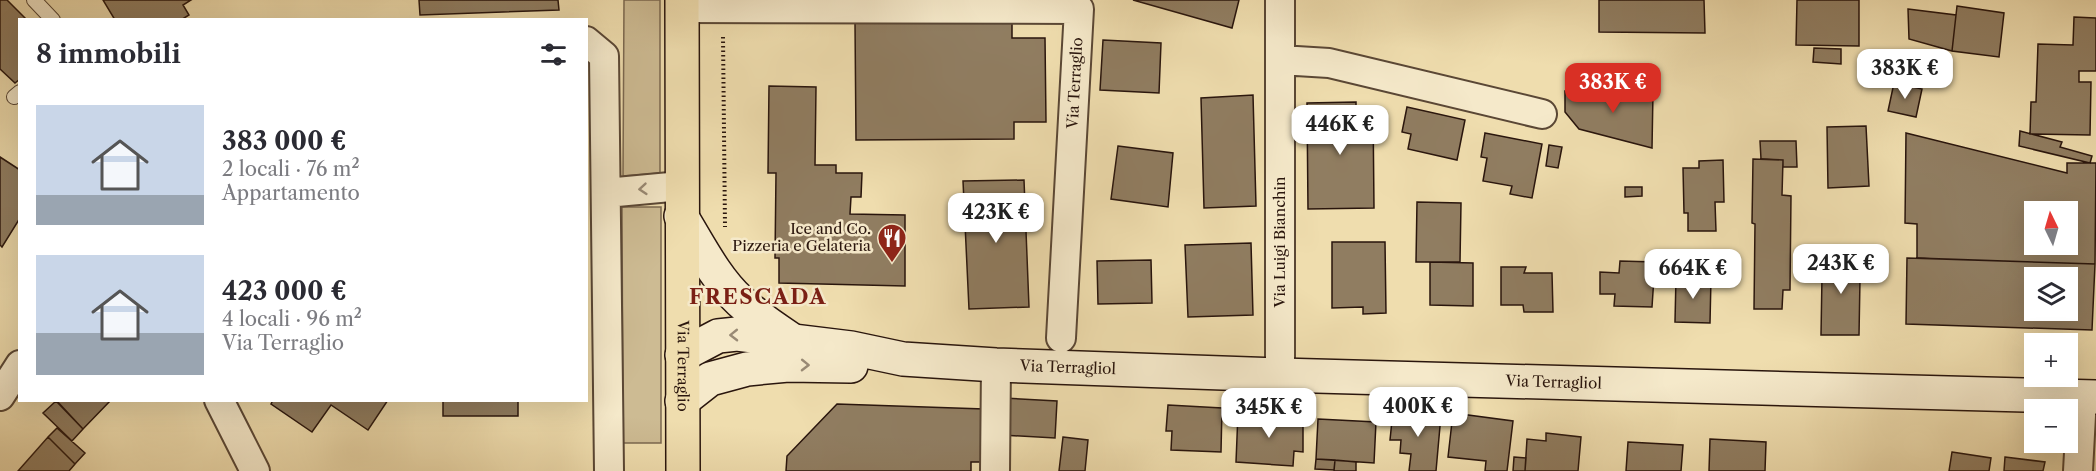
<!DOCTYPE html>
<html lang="it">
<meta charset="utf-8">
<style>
:root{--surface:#fff;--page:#f2f2f3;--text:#2b2b33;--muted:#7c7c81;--accent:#d93025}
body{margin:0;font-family:"Libre Caslon Text",serif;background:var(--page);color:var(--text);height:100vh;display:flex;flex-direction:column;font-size:22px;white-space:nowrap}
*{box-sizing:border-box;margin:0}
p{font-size:20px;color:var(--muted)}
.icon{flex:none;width:33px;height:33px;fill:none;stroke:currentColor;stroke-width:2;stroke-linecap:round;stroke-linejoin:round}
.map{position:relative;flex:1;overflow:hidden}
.details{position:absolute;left:18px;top:18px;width:570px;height:384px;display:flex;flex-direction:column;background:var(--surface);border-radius:0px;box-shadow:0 6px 24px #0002}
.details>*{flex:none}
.needle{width:39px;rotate:355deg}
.tools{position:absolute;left:2024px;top:201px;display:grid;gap:12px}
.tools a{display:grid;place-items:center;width:54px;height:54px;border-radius:0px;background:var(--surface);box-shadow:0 6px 24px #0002;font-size:30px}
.price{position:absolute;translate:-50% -51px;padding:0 14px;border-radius:12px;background:#fff;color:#222;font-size:20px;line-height:39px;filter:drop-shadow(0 2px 3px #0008)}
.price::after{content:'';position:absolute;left:50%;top:36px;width:18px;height:14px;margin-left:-9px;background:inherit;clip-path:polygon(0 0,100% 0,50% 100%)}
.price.active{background:var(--accent);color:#fff}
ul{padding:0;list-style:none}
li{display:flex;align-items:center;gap:18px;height:150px;padding:0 18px}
li span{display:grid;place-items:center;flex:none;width:168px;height:120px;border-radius:0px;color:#555}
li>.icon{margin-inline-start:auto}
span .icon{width:72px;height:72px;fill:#fffc;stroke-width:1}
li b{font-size:26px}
h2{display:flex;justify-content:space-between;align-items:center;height:72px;padding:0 18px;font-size:26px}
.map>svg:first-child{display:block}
.green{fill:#cdbb93;stroke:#7b6850;stroke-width:1.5}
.building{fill:#907d61;stroke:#29150d;stroke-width:1.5;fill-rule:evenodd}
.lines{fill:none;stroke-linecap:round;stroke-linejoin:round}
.lane-casing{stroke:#5a4735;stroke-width:16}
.street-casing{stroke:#5a4735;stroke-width:32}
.secondary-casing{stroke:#29150d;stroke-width:36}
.primary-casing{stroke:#29150d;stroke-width:36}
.path{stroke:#29150d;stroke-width:4;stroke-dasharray:1.5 3;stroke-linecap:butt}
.lane{stroke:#f5e9ca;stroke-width:14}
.street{stroke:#f5e9ca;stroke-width:28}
.secondary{stroke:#f5e9ca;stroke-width:33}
.primary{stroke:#efddae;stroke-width:33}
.oneway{stroke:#998a75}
.labels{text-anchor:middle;stroke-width:5;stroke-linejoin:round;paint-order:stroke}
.street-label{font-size:15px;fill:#29150d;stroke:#f5e9ca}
.poi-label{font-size:15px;fill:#29150d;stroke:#f5e9ca;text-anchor:end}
.district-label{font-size:21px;font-weight:bold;letter-spacing:1.5px;fill:#7a1f14;stroke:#f5e9ca}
</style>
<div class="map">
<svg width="2096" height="471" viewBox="0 0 2096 471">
<rect width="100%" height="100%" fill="#efddae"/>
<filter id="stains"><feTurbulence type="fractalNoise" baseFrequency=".00333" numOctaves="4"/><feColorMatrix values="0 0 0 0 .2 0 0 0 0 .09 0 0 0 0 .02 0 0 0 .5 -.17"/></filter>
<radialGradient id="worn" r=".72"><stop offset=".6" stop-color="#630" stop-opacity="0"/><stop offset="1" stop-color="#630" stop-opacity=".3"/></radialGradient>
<path class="green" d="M624,0H660V173L623,176Z
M622,207H661V443H623Z"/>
<path class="building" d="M0,0H7L27,20H20V79L15,83L0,69Z
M103,0H191L183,5L189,15L181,20H115Z
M419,0H558L559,10L420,15Z
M1133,0H1239L1232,28Z
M1599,0H1704L1705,33L1599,32Z
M1797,0H1859V46L1796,45Z
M1957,6L2004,13L1999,57L1952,51Z
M1908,9L1956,15L1952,51L1909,39Z
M2074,17L2096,18V71H2079V82H2091L2090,135L2030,134L2031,102H2036L2038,44L2073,45Z
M1012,18V38H1045L1046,122H1014V139L856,140L855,23Z
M1103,40L1161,43L1159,93L1100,90Z
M1814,48L1841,49V64L1813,62Z
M1894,83L1922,89L1916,117L1888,111Z
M769,86L816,87L815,165H836V173H862L861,197H851L850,214L905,215V286L779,283V258H775L776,173H768Z
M1565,91L1653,92L1652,148L1579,129L1565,112Z
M1253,95L1256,206L1204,208L1201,98Z
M1356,102V108L1373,107L1374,208L1308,209L1307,103Z
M1407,107L1465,120L1457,160L1408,149L1411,134L1402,132Z
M1866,126L1869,186L1828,188L1827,127Z
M2020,131L2062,142L2060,147L2092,156L2090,163L2019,146Z
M1485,133L1542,144L1532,198L1510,194L1512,186L1483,181L1487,158L1481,157Z
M1906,133L2067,173V163H2096L2095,264L1917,258V224L1905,223ZM2034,212H2067V244H2034Z
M1760,141H1796L1797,167H1783V160L1761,159Z
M1549,145L1562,147L1558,168L1546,166Z
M1118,146L1173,153L1168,207L1111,199Z
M0,157L20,170V218L2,247L0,245Z
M1753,159L1783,160L1782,195L1791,196L1790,290H1783L1782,309H1754L1755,224L1752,223Z
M1723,160L1724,202H1715L1716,231H1688V213H1684L1683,168H1699V161Z
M1024,180L1029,307L969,309L963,181Z
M1625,187H1642V196L1625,197Z
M1417,202L1461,203L1460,262H1416Z
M1332,242H1385L1386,313L1363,314V307L1332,308Z
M1251,243L1253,315L1188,317L1185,245Z
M1827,252L1859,253V276L1860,279L1859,335H1821L1822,276L1827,275Z
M1907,258L2095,264L2092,330L1906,324ZM2034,278H2067V310H2034Z
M1151,260L1152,303L1098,304L1097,261Z
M1620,261L1655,262L1652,307L1614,306L1615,294H1600V272L1619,273Z
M1430,262L1473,263V306L1430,305Z
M1501,267H1526L1524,273H1552L1553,312H1524L1523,305H1501Z
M1676,277L1711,278L1710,323L1675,322Z
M1003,398L1057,401L1055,438L1002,435Z
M56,400H111L83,429Z
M273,400H388L368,430L331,405L312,432L271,404Z
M443,400H518V416H443Z
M56,401L83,429L72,441L43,413Z
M837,404L984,409L982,462H971V471H786L787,456Z
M1168,405L1222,408L1221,452L1171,450L1172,431H1166Z
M1393,411L1441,415L1436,471H1409L1411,454L1400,453L1401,440H1390Z
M1238,413L1303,416V452L1294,451L1293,466L1236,462Z
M1453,413L1513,421L1507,471H1485L1486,461L1448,457Z
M1318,419L1376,422L1374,463L1316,459Z
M57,428L85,453L75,464L48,437Z
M1546,433L1581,437L1578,471H1525L1527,439L1546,441Z
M48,437L75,464L69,471H18Z
M1063,437L1088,440L1085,471H1059Z
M1710,439L1766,442L1765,471H1709Z
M1628,442L1683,445L1681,471H1626Z
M1952,452L1991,458L1989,471H1949Z
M1514,457L1526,458L1525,471H1513Z
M2005,457L2045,462L2043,471H2004Z
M1316,459L1335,460L1334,470L1315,469Z
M1335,460L1356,462V471H1334Z"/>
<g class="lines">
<g class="lane-casing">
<path id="lane" d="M34,0L53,20
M14,97L20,92"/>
</g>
<g class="street-casing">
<path id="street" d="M1280,0V375
M682,8L1079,9L1061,338
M586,41L604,56L609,471
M1280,60L1329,63L1542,114
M606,193L681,186
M0,396L20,365
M219,400L255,471
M995,471L996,365
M2078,471L2082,397"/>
</g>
<g class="secondary-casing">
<g id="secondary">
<path d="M681,216C699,245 715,278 740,301C755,315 772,327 789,338"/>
<path id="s1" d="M682,355L718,336L737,334L851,348L903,359L996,365L1280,375L2096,397"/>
<path d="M682,401L710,379L747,369L788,365L851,366"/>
</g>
</g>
<g class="primary-casing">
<g id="primary">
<path id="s2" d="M682,0L683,471"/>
</g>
</g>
<path class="path" d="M723,37L725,227"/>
<use href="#lane" class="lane"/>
<use href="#street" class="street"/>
<use href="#secondary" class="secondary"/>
<use href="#primary" class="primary"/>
</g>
<defs><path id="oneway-chevron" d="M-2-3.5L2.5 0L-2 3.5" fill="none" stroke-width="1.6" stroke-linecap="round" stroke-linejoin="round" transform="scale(1.5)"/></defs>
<g class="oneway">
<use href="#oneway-chevron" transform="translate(643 189) rotate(175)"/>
<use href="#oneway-chevron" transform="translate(734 335) rotate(179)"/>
<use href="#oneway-chevron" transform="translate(805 365) rotate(1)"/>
</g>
<defs>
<g id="restaurant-pin" transform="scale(1.5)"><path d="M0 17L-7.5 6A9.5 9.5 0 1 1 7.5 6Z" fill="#8f2418" stroke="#f5e9ca"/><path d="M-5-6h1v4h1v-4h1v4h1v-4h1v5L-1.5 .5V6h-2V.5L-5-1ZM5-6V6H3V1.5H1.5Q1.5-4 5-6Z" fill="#fff"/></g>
</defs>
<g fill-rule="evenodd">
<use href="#restaurant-pin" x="892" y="238"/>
</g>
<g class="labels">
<g class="street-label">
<text transform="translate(1075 83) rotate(-87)" y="5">Via Terraglio</text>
<text transform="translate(1280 242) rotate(-90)" y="5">Via Luigi Bianchin</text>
<text dy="5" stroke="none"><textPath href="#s2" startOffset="366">Via Terraglio</textPath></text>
<text dy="5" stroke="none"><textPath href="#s1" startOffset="393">Via Terragliol</textPath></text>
<text dy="5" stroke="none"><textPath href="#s1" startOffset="879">Via Terragliol</textPath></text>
</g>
<g class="poi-label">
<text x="871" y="234">Ice and Co.<tspan x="871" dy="17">Pizzeria e Gelateria</tspan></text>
</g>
<g class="district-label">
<text x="758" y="304">FRESCADA</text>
</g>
</g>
<rect width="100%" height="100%" filter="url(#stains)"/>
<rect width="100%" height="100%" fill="url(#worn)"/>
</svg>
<div class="tools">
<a><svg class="needle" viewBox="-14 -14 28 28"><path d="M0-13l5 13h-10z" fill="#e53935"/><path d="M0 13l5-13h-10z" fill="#7c7c81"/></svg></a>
<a><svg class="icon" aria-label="layers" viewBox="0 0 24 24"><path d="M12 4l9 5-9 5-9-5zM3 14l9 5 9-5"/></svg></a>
<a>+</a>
<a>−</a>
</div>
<b class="price" style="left:1905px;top:100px">383K €</b>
<b class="price active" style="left:1613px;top:114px">383K €</b>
<b class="price" style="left:1340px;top:156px">446K €</b>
<b class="price" style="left:996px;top:244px">423K €</b>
<b class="price" style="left:1841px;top:295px">243K €</b>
<b class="price" style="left:1693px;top:300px">664K €</b>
<b class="price" style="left:1418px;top:438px">400K €</b>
<b class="price" style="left:1269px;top:439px">345K €</b>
<section class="details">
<h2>8 immobili<svg class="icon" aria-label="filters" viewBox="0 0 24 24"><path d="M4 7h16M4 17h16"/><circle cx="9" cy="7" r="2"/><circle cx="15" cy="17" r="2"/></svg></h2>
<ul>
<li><span style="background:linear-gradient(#c9d6e8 75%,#9aa5b1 0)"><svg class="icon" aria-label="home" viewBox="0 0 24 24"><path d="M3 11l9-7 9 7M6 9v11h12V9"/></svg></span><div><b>383 000 €</b><p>2 locali · 76 m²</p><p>Appartamento</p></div></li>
<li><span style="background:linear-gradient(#c9d6e8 65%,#9aa5b1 0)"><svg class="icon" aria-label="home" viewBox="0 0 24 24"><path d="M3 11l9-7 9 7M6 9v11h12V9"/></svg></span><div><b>423 000 €</b><p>4 locali · 96 m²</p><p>Via Terraglio</p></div></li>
</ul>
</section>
</div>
